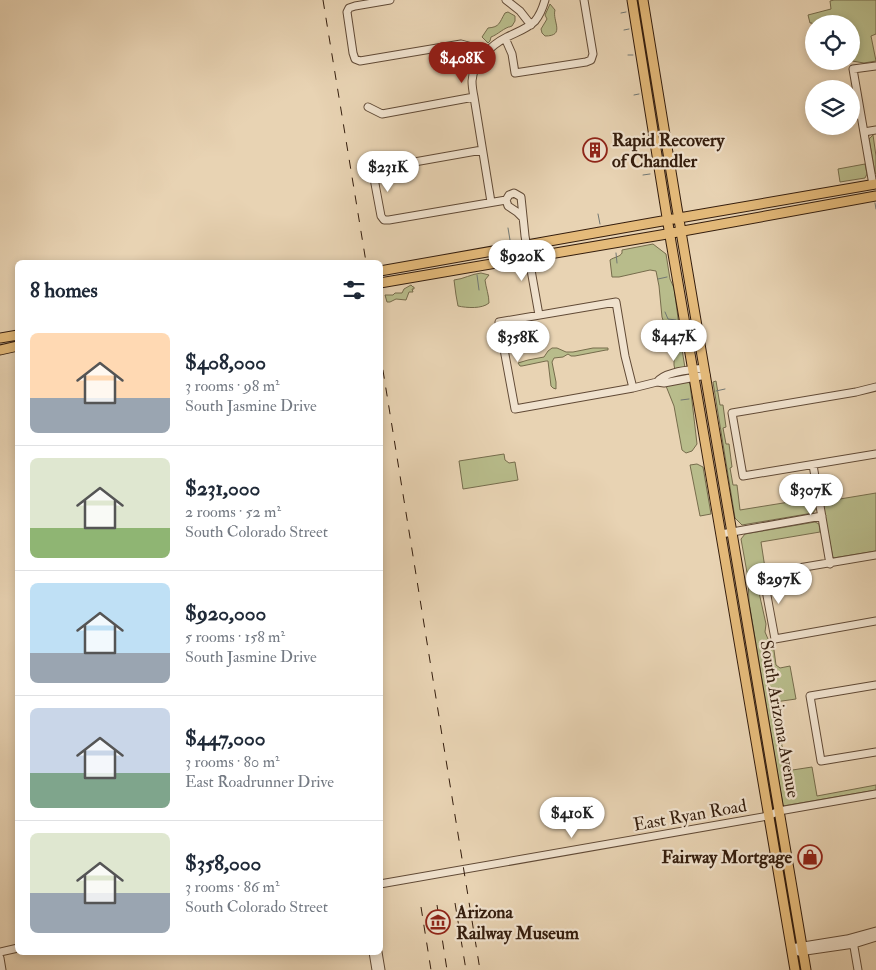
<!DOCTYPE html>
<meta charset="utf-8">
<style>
:root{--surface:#fff;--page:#f6f6f7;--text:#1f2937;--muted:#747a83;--line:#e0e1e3;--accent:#8f2418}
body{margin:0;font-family:"IM FELL Double Pica",serif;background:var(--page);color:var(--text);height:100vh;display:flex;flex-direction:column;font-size:19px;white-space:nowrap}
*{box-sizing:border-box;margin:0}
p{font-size:16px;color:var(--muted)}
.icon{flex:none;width:28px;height:28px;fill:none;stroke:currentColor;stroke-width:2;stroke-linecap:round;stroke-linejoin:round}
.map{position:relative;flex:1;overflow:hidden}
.drawer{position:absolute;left:15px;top:260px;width:368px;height:695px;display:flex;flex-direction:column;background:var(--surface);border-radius:8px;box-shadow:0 2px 8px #0003}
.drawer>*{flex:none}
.fabs{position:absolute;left:805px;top:15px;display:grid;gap:10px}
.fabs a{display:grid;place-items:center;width:55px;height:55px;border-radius:50%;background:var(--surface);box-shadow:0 2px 8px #0003;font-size:25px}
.price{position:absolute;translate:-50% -42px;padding:0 11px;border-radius:18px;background:#fff;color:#222;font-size:16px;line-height:32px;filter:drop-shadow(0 1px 2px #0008)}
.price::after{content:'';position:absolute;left:50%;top:30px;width:15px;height:11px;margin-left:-8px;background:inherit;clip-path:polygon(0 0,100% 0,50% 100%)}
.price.current{background:var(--accent);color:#fff}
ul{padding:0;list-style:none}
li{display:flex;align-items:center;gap:15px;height:125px;padding:0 15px}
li+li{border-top:1px solid var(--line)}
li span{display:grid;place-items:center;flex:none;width:140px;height:100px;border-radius:8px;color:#555}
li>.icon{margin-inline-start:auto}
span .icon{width:60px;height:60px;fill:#fffc;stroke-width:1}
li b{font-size:21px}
h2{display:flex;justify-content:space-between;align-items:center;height:60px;padding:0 15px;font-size:21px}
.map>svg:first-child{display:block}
.green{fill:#b8bc8b;stroke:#766c4c}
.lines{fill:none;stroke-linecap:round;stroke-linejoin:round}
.stream{stroke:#727874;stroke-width:1}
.minor-casing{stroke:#614a36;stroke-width:9}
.major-casing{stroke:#341d0d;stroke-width:11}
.minor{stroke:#f0e2ce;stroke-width:7}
.major{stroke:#e4ba7a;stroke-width:9}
.rail{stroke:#341d0d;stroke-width:1;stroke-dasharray:9 9;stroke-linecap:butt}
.labels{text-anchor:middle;stroke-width:4.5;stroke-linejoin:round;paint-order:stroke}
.poi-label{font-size:18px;font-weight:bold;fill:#341d0d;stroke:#f0e2ce;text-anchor:start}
.street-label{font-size:18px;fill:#341d0d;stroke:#f0e2ce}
</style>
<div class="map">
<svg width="876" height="970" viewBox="0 0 876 970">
<rect width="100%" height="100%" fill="#e8d3b3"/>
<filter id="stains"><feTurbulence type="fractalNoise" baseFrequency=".004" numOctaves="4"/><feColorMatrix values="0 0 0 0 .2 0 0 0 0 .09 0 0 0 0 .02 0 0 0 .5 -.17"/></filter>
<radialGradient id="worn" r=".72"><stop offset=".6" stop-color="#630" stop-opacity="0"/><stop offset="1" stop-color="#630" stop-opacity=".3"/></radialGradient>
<path class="green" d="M834,0H876V34L871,36L876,61L864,63L852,61L851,24H814V31L812,23H810L808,15L831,9L830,1Z
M550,4L555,10C552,21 566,36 545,36L542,33L541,29L547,19L545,15Z
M508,12L515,16V21L512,26C503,28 499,34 491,37L490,41L488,43L482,37L488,28C500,27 499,23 505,13Z
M465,52L470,56L468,60L472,63L469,71L466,72L464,75L461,72V54Z
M873,135L876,156V174L875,173L869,139Z
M865,164L867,174L865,178L840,182L838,169Z
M653,244L666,254L670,279L674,288L677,310L681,343L685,368L675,370L674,365V358L670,353L669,338L662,317L659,286L656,271L650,270L619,277H612L610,260C614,257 620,257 622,253V250Z
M481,273L489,275L485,280C486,288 489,295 489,303C482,309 467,308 458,306L456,295L454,280C464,279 471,274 481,273Z
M411,285L413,287H414V289H412L413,292H409L406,300L396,299L390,302H387L385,295H393L395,293H402L404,289Z
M552,348H557L566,352H573L593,348H608V350H606L575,356H571L568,354L563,357L554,358L552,362L556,382V389L553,388L551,386L548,361H546L522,366H520L518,363L528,360L544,357L548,351Z
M688,381L690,384L697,444L692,451L686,453L682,450L674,406L666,386L667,385Z
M716,381L720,405H723L726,427L723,428L726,444H729L732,467L730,468L733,485H737L740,510L814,498L816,509L813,513L742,525L735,518L713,382Z
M504,454L505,460L509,463L515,462L518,480L463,489L459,461Z
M697,464L703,467L711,514L700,516L690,465Z
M876,493V551L833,558L821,496L839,494L840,499Z
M815,522L819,524L820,532L761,542L765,568C760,571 757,573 756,579L766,624L765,632L768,639L773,643L776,665L780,668L790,666L796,699L775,702L786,771L812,767L817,796L876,785V790L783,806L749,602L748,578L741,539L745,534Z"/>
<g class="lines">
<path class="stream" d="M621,13L626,12
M624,30L629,29
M628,55H633
M634,95L639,94
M643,175L650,174
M875,203L876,209
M598,214L600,224
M508,228L510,240
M616,253L617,263
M477,275L479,290
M658,279L667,277
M665,312L668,319L676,320
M716,391L725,389
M681,400L689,399"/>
<g class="minor-casing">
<path id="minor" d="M390,0L355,6L349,8L347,12L353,53L355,59L360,61L461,44L472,47L483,56
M506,0L520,11L531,25
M505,38L512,54L515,73L586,62L591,60L593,54L584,0
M368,107L382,114L474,97
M864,132L876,130
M482,150L375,169L373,173L381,216L384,220H389L506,200
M873,185L853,69L876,66
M491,202L474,97C473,92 472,87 472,81C473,62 491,45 507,37C517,32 527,29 535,21C540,15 543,7 545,0
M523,218L517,212L508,206L506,200L509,195L514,193L521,197L525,236L539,315
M657,382C665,371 692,370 704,368
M876,387L856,392L732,413L743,476L876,454
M633,388L625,356L616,302L499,322L515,409L633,388L657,382L664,383L706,375
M813,465L830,564
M721,534L822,516
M876,555L763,574L775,639L876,621
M876,685L810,696L821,761L876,752
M380,884L768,816L779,811L876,794
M853,941L858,970
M791,948L847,939L876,931
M0,952L18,948
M373,952L376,970
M378,952L381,970
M799,952L854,944L876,937
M0,958L2,970"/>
</g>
<g class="major-casing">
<path id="major" d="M632,0L671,242L795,970
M643,0L677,208L806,970
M380,271L679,218L876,184
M380,283L661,235L876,196
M0,338L18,335
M0,350L18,346"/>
</g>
<use href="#minor" class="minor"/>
<use href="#major" class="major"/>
<path class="rail" d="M323,0L366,262
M380,352L480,970
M455,903L466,970
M437,905L447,970
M421,907L431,970"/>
</g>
<defs>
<g id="building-ring" transform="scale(1.25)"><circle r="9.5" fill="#f0e2ce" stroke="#8f2418" stroke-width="1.5"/><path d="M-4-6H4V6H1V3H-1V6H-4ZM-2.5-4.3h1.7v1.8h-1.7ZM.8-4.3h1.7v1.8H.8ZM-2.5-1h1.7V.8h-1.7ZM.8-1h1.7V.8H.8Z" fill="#8f2418"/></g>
<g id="shop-ring" transform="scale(1.25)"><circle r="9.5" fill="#f0e2ce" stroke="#8f2418" stroke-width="1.5"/><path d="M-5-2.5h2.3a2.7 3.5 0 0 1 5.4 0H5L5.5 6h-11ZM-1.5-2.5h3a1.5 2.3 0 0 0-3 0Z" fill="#8f2418"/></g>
<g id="museum-ring" transform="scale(1.25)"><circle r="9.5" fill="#f0e2ce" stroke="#8f2418" stroke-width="1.5"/><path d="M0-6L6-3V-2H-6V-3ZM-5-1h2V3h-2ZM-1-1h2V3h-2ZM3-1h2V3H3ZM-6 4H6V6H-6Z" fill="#8f2418"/></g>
</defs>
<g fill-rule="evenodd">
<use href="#building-ring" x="595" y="150"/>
<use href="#shop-ring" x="810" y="857"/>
<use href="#museum-ring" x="438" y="922"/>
</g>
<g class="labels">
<g class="poi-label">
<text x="612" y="146">Rapid Recovery<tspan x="612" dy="21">of Chandler</tspan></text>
<text x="792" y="863" text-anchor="end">Fairway Mortgage</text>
<text x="456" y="918">Arizona<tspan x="456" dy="21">Railway Museum</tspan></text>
</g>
<g class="street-label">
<text transform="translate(780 719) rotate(80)" y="6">South Arizona Avenue</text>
<text transform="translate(690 815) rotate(-10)" y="6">East Ryan Road</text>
</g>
</g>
<rect width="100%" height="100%" filter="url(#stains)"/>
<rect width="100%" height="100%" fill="url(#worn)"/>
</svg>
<div class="fabs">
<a><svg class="icon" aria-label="locate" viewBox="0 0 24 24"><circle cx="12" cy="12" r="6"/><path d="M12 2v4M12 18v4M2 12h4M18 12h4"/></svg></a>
<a><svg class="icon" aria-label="layers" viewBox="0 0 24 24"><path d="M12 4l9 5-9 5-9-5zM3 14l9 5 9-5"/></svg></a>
</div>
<b class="price current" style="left:462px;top:84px">$408K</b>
<b class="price" style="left:388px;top:193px">$231K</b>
<b class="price" style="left:522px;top:282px">$920K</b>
<b class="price" style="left:674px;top:362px">$447K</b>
<b class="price" style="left:518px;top:363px">$358K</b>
<b class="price" style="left:811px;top:516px">$307K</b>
<b class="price" style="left:779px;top:605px">$297K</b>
<b class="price" style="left:572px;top:839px">$410K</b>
<section class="drawer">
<h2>8 homes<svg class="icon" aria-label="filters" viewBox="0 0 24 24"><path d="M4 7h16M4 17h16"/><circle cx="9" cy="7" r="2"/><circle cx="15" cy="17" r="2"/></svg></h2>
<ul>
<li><span style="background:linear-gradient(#ffd9b3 65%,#9aa5b1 0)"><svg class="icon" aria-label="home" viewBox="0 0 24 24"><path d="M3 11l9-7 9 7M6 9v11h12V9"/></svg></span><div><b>$408,000</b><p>3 rooms · 98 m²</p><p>South Jasmine Drive</p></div></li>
<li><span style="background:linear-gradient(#dfe7d0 70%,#8fb573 0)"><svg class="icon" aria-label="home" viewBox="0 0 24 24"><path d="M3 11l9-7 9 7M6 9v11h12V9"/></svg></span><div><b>$231,000</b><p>2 rooms · 52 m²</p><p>South Colorado Street</p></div></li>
<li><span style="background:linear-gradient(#bfe0f5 70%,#9aa5b1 0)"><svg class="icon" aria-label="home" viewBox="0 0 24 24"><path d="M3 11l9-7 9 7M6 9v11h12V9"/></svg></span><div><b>$920,000</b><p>5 rooms · 158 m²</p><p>South Jasmine Drive</p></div></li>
<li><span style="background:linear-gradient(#c9d6e8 65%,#7fa58c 0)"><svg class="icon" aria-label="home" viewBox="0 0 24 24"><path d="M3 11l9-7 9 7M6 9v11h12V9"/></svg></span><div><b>$447,000</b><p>3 rooms · 80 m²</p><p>East Roadrunner Drive</p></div></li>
<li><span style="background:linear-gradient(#dfe7d0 60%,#9aa5b1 0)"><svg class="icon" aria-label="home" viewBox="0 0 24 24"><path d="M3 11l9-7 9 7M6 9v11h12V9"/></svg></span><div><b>$358,000</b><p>3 rooms · 86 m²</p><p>South Colorado Street</p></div></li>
</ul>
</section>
</div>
